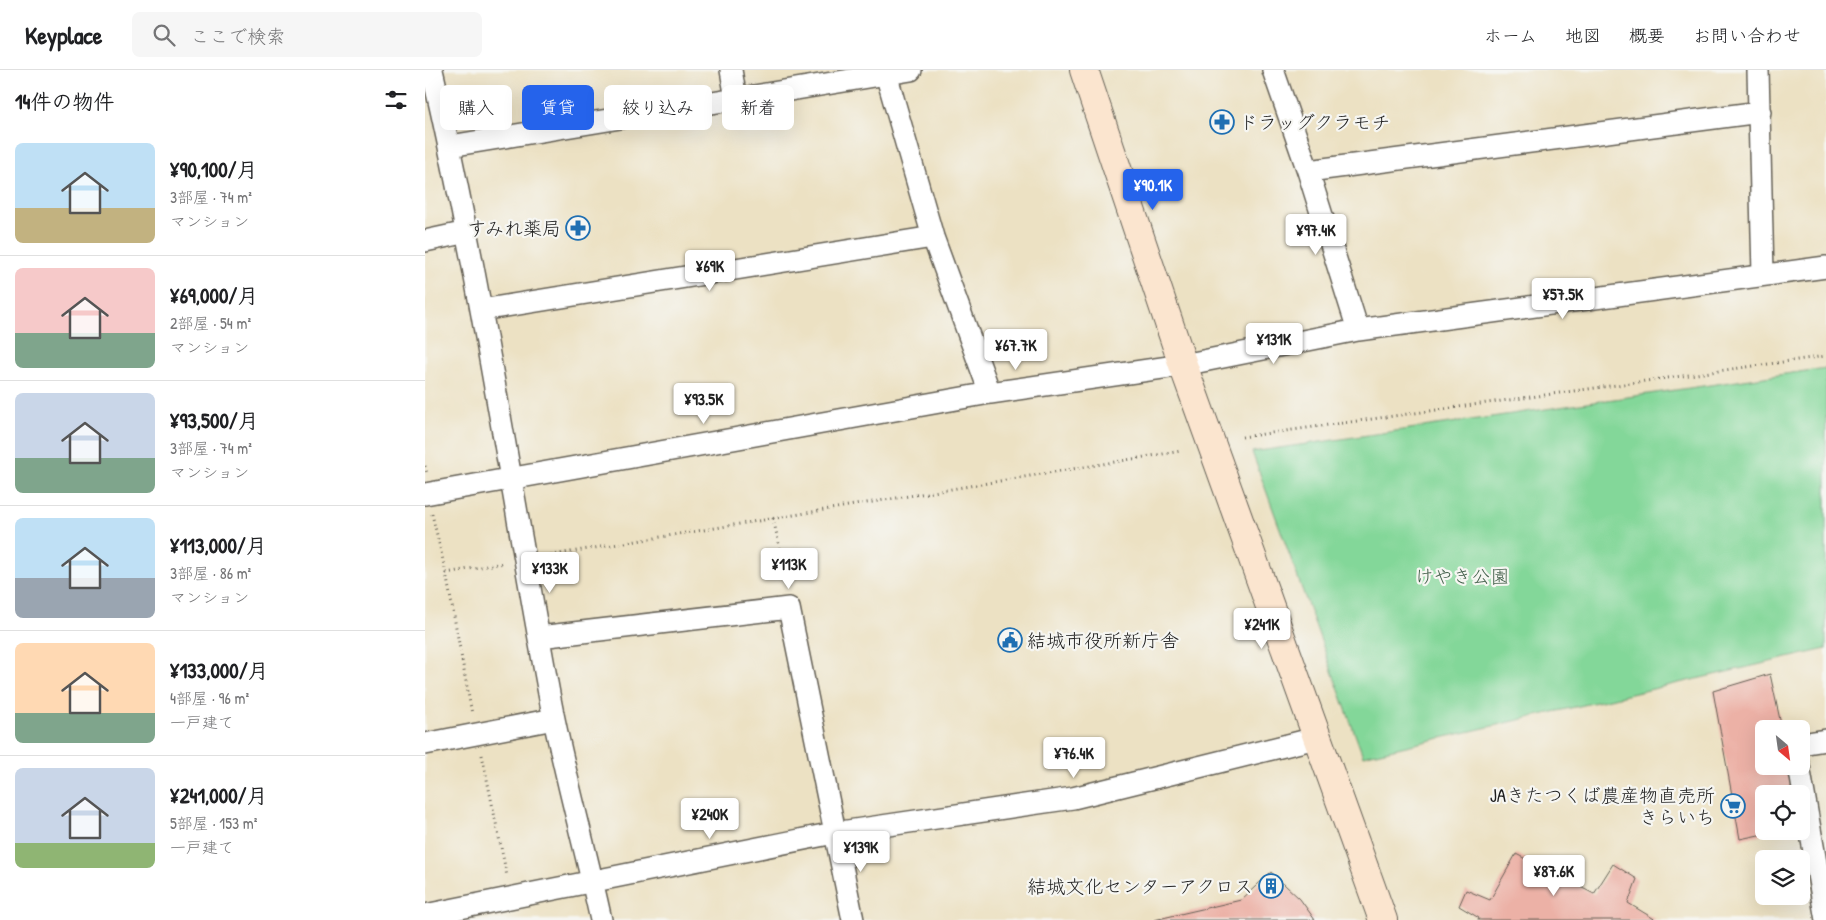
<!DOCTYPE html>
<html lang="ja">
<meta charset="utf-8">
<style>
:root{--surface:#fff;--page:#f6f6f6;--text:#202124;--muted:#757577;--line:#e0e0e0;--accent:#2563eb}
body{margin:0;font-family:"Patrick Hand","Klee One",sans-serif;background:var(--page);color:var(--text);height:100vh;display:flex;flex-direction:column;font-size:19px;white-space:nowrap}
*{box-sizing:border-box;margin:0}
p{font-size:16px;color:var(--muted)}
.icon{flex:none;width:28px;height:28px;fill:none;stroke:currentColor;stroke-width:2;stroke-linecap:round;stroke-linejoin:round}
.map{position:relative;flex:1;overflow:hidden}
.side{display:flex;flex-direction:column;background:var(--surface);width:425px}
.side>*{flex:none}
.guide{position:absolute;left:15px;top:15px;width:475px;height:45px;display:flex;gap:10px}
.needle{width:32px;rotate:151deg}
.controls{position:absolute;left:1330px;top:650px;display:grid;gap:10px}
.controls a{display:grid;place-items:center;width:55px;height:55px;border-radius:8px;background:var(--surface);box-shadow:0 5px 20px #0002;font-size:25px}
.price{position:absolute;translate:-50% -42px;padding:0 11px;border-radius:5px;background:#fff;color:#222;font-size:16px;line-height:32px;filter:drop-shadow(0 1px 2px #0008)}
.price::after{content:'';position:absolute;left:50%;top:30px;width:15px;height:11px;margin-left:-8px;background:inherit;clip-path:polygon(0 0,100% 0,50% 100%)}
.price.active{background:var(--accent);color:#fff}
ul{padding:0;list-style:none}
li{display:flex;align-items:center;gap:15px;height:125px;padding:0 15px}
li+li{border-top:1px solid var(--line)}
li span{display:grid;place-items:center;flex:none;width:140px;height:100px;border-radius:8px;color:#555}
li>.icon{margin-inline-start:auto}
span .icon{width:60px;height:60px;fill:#fffc;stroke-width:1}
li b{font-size:21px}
h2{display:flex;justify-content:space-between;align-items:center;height:60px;padding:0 15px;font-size:21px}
.chip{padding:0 18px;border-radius:8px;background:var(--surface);box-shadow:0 5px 20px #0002;font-size:18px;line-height:45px}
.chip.active{background:var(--accent);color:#fff}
header{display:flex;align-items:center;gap:30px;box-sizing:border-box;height:70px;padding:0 25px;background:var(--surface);border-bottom:1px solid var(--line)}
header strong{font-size:24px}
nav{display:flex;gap:28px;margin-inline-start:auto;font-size:18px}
.search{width:350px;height:45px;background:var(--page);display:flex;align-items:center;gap:12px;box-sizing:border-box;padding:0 18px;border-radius:8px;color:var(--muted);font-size:19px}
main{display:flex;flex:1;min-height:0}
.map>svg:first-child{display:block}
.green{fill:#83d799;stroke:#507a5a}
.building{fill:#ecb1a6}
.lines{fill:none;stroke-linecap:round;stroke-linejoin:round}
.street-casing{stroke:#656156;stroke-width:24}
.secondary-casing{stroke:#656156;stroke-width:30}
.path{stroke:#656156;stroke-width:3;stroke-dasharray:1 4;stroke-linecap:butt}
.street{stroke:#fff;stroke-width:21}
.secondary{stroke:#fbe5cf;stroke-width:28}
.labels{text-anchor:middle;stroke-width:4.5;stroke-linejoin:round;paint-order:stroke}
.poi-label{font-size:19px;fill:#1c1c1c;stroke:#f6f6f2;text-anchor:end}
.park-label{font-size:19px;fill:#405d48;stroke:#f6f6f2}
</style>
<header>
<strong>Keyplace</strong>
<div class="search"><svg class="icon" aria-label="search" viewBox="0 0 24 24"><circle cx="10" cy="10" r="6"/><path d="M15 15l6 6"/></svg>ここで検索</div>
<nav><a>ホーム</a><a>地図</a><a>概要</a><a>お問い合わせ</a></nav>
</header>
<main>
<section class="side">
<h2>14件の物件<svg class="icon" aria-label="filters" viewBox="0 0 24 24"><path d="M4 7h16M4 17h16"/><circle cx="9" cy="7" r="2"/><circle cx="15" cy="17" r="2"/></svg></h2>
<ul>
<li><span style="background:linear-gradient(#bfe0f5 65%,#c2b280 0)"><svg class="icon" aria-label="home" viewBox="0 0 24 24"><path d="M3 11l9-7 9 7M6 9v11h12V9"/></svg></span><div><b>¥90,100/月</b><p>3部屋 · 74 m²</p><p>マンション</p></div></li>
<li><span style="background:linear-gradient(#f6c9c9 65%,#7fa58c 0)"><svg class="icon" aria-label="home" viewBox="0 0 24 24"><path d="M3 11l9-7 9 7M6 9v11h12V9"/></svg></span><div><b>¥69,000/月</b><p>2部屋 · 54 m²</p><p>マンション</p></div></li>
<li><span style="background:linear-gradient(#c9d6e8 65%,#7fa58c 0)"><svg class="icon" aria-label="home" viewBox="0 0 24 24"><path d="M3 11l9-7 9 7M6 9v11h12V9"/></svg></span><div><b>¥93,500/月</b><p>3部屋 · 74 m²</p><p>マンション</p></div></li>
<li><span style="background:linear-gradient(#bfe0f5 60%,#9aa5b1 0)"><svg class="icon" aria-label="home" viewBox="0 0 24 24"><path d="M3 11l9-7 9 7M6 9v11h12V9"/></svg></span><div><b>¥113,000/月</b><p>3部屋 · 86 m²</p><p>マンション</p></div></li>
<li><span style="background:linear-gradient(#ffd9b3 70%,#7fa58c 0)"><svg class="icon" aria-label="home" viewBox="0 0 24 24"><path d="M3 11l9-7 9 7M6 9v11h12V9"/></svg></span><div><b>¥133,000/月</b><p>4部屋 · 96 m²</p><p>一戸建て</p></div></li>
<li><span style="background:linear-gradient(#c9d6e8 75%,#8fb573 0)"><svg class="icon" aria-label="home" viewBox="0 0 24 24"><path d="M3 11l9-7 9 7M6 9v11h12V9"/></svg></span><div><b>¥241,000/月</b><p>5部屋 · 153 m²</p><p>一戸建て</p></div></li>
</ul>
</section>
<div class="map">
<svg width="1401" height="850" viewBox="0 0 1401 850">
<rect width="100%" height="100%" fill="#f6f6f2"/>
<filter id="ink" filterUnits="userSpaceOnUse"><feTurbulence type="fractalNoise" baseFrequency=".02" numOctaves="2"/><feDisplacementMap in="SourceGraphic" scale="10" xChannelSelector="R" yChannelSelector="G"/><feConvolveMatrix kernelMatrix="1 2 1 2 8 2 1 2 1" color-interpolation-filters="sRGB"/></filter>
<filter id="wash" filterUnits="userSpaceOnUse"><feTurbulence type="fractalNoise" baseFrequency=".0096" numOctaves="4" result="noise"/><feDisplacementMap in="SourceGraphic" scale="20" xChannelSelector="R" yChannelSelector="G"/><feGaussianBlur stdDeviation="1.12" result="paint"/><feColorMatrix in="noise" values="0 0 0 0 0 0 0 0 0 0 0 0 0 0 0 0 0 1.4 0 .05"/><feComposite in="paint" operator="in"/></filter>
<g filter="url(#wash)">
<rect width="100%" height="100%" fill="#ece1c3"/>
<path class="green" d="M1401,298V579L938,686L827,382Z"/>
<g id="blocks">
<path class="building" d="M1345,604L1357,659H1339V696H1365L1371,724H1339V761L1348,762L1315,769L1288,621Z
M1091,784L1169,824L1188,794L1212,809L1203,833L1231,850H1053L1054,848L1034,836L1041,820L1065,830Z
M846,802L875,829L890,850H729L816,830Z"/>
</g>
</g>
<g filter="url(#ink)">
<use href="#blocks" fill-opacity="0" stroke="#656156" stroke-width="1"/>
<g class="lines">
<g class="street-casing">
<path id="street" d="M7,0C55,208 86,419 125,629C139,703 160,776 176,850
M460,0L508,167L565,323L758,295L933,260L1401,197
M848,0L883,101L933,260
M1333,0L1338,204
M311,29L486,0
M25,76L311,29L306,0
M883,101L1335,42
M0,171L42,162
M56,240L508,167
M0,424L565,323
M114,567L364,538L428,850
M0,674L129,649
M1376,674L1401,670
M1374,696L1401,850
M0,845L409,763L648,728L891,668"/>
</g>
<g class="secondary-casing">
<path id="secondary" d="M659,0L758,295L958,850"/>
</g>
<path class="path" d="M817,367L1401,286
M0,396L2,403
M7,444L21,503L47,644
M348,448L364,518
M121,486L756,381
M21,503L79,493
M57,685L82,806"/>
<use href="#street" class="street"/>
<use href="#secondary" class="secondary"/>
</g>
</g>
<defs>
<g id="pharmacy-ring" transform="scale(1.25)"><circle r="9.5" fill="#f6f6f2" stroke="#1f6fb2" stroke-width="1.5"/><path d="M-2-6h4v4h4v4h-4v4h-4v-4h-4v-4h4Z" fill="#1f6fb2"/></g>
<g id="civic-ring" transform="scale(1.25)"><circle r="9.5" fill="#f6f6f2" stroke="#1f6fb2" stroke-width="1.5"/><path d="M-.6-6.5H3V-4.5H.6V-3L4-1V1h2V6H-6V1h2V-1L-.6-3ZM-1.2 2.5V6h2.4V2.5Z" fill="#1f6fb2"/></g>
<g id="supermarket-ring" transform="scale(1.25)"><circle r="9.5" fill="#f6f6f2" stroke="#1f6fb2" stroke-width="1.5"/><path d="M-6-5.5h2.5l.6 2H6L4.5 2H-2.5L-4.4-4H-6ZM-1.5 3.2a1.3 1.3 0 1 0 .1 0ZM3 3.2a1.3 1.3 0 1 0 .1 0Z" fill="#1f6fb2"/></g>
<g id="building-ring" transform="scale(1.25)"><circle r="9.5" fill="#f6f6f2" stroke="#1f6fb2" stroke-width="1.5"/><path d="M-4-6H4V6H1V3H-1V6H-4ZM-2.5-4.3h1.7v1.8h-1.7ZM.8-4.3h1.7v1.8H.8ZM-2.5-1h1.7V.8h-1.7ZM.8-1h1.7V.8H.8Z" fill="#1f6fb2"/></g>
</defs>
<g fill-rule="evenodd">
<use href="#pharmacy-ring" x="797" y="52"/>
<use href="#pharmacy-ring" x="153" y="158"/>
<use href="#civic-ring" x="585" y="570"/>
<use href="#supermarket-ring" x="1308" y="736"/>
<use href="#building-ring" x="846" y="816"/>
</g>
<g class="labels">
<g class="poi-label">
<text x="814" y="59" text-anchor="start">ドラッグクラモチ</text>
<text x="136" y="165">すみれ薬局</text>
<text x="602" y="577" text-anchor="start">結城市役所新庁舎</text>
<text x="1290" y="732">JAきたつくば農産物直売所<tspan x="1290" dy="22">きらいち</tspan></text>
<text x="828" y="823">結城文化センターアクロス</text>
</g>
<g class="park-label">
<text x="1037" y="513">けやき公園</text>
</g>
</g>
</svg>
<div class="controls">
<a><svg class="needle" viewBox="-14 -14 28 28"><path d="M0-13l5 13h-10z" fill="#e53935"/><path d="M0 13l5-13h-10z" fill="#757577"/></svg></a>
<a><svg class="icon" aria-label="locate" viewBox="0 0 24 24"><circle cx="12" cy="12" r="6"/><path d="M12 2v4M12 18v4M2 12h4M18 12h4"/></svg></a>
<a><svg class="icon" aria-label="layers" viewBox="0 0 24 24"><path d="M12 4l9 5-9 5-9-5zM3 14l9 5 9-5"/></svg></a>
</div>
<b class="price active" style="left:728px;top:141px">¥90.1K</b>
<b class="price" style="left:891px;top:186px">¥97.4K</b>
<b class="price" style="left:285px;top:222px">¥69K</b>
<b class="price" style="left:1138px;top:250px">¥57.5K</b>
<b class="price" style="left:849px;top:295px">¥131K</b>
<b class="price" style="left:591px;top:301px">¥67.7K</b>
<b class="price" style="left:279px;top:355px">¥93.5K</b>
<b class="price" style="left:364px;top:520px">¥113K</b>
<b class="price" style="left:125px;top:524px">¥133K</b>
<b class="price" style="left:837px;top:580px">¥241K</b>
<b class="price" style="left:649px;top:709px">¥76.4K</b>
<b class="price" style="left:285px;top:770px">¥240K</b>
<b class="price" style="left:436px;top:803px">¥139K</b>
<b class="price" style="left:1129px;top:827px">¥87.6K</b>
<div class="guide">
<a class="chip">購入</a>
<a class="chip active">賃貸</a>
<a class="chip">絞り込み</a>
<a class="chip">新着</a>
</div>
</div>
</main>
